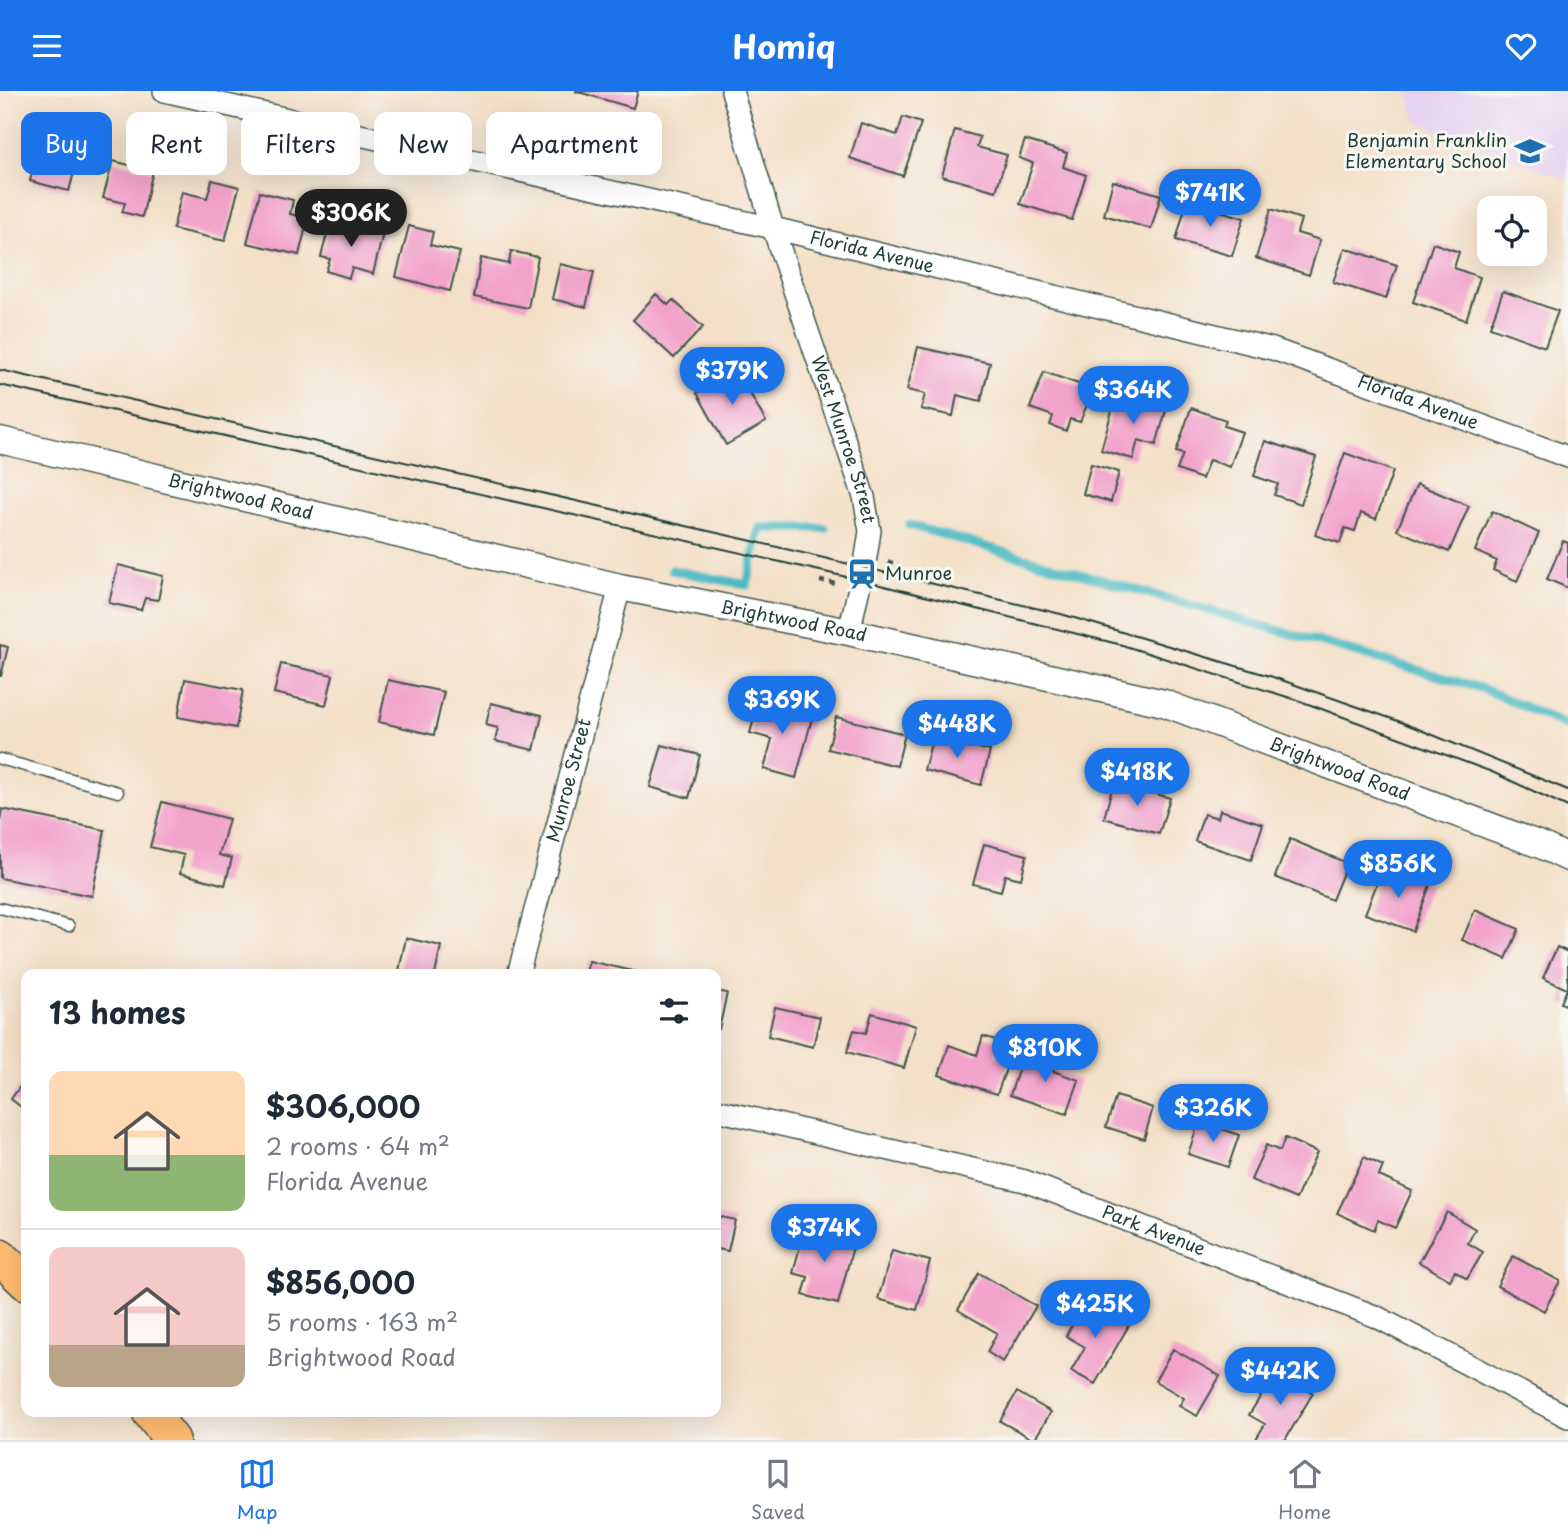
<!DOCTYPE html>
<meta charset="utf-8">
<style>
:root{--surface:#fff;--page:#f2f2f3;--text:#1f2937;--muted:#747a83;--line:#e0e1e3;--accent:#1a73e8}
body{margin:0;font-family:"Playpen Sans",sans-serif;background:var(--page);color:var(--text);height:100vh;display:flex;flex-direction:column;font-size:26px;white-space:nowrap}
*{box-sizing:border-box;margin:0}
p{font-size:23px;color:var(--muted)}
.icon{flex:none;width:38px;height:38px;fill:none;stroke:currentColor;stroke-width:2;stroke-linecap:round;stroke-linejoin:round}
.map{position:relative;flex:1;overflow:hidden}
.details{position:absolute;left:21px;top:878px;width:700px;height:448px;display:flex;flex-direction:column;background:var(--surface);border-radius:14px;box-shadow:0 7px 28px #0002}
.details>*{flex:none}
.top-card{position:absolute;left:21px;top:21px;width:700px;height:63px;display:flex;gap:14px}
.buttons{position:absolute;left:1477px;top:105px;display:grid;gap:14px}
.buttons a{display:grid;place-items:center;width:70px;height:70px;border-radius:14px;background:var(--surface);box-shadow:0 7px 28px #0002;font-size:35px}
.price{position:absolute;translate:-50% -60px;padding:0 16px;border-radius:24px;background:var(--accent);color:#fff;font-size:23px;line-height:46px;filter:drop-shadow(0 2px 4px #0008)}
.price::after{content:'';position:absolute;left:50%;top:42px;width:21px;height:16px;margin-left:-10px;background:inherit;clip-path:polygon(0 0,100% 0,50% 100%)}
.price.current{background:#222;color:#fff}
ul{padding:0;list-style:none}
li{display:flex;align-items:center;gap:21px;height:175px;padding:0 28px}
li+li{border-top:2px solid var(--line)}
li span{display:grid;place-items:center;flex:none;width:196px;height:140px;border-radius:14px;color:#555}
li>.icon{margin-inline-start:auto}
span .icon{width:84px;height:84px;fill:#fffc;stroke-width:1}
li b{font-size:30px}
h2{display:flex;justify-content:space-between;align-items:center;height:84px;padding:0 28px;font-size:30px}
.tag{padding:0 24px;border-radius:14px;background:var(--surface);box-shadow:0 7px 28px #0002;font-size:24px;line-height:63px}
.tag.current{background:var(--accent);color:#fff}
header{display:flex;justify-content:space-between;align-items:center;height:91px;padding:0 28px;background:var(--accent);color:#fff;font-size:32px;font-weight:700}
.menu{display:flex;justify-content:space-around;align-items:center;height:98px;border-top:2px solid var(--line);background:var(--surface);font-size:19px;color:var(--muted)}
.menu a{display:grid;justify-items:center;gap:4px}
.menu .current{color:var(--accent)}
.map>svg:first-child{display:block}
.built{fill:#e5d3f1}
.lines{fill:none;stroke-linecap:round;stroke-linejoin:round}
.stream{stroke:#4bbac3;stroke-width:9}
.building{fill:#f2a2cb}
.service-casing{stroke:#3f554a;stroke-width:13}
.minor-casing{stroke:#3f554a;stroke-width:24}
.tertiary-casing{stroke:#3f554a;stroke-width:29}
.primary-casing{stroke:#3f554a;stroke-width:38}
.path{stroke:#3f554a;stroke-width:4.5;stroke-dasharray:5 5;stroke-linecap:butt}
.service{stroke:#fff;stroke-width:10}
.minor{stroke:#fff;stroke-width:21}
.tertiary{stroke:#fff;stroke-width:26}
.primary{stroke:#ffbb71;stroke-width:35}
.tram{stroke:#1f3d34;stroke-width:2}
.labels{text-anchor:middle;stroke-width:6;stroke-linejoin:round;paint-order:stroke}
.poi-label{font-size:18px;fill:#1f3d34;stroke:#f6f6f2;text-anchor:end}
.street-label{font-size:18px;fill:#1f3d34;stroke:#f6f6f2}
</style>
<header><svg class="icon" aria-label="menu" viewBox="0 0 24 24"><path d="M4 6h16M4 12h16M4 18h16"/></svg>Homiq<svg class="icon" aria-label="heart" viewBox="0 0 24 24"><path d="M12 20l-8-8c-3-5 5-10 8-4 3-6 11-1 8 4z"/></svg></header>
<div class="map">
<svg width="1568" height="1349" viewBox="0 0 1568 1349">
<rect width="100%" height="100%" fill="#f6f6f2"/>
<filter id="ink" filterUnits="userSpaceOnUse"><feTurbulence type="fractalNoise" baseFrequency=".0143" numOctaves="2"/><feDisplacementMap in="SourceGraphic" scale="14" xChannelSelector="R" yChannelSelector="G"/><feConvolveMatrix kernelMatrix="1 2 1 2 8 2 1 2 1" color-interpolation-filters="sRGB"/></filter>
<filter id="wash" filterUnits="userSpaceOnUse"><feTurbulence type="fractalNoise" baseFrequency=".00686" numOctaves="4" result="noise"/><feDisplacementMap in="SourceGraphic" scale="28" xChannelSelector="R" yChannelSelector="G"/><feGaussianBlur stdDeviation="1.57" result="paint"/><feColorMatrix in="noise" values="0 0 0 0 0 0 0 0 0 0 0 0 0 0 0 0 0 1.4 0 .05"/><feComposite in="paint" operator="in"/></filter>
<g filter="url(#wash)">
<rect width="100%" height="100%" fill="#f4e0c8"/>
<path class="built" d="M1407,0H1568V89L1417,31Z"/>
<g class="lines">
<path class="stream" d="M909,434L1484,598L1568,635
M672,479L747,494L760,437H825"/>
</g>
<g id="blocks">
<path class="building" d="M575,0H638L633,17Z
M903,26L921,32L903,85L850,67L861,32L897,44Z
M955,39L980,46L977,56L1007,64L996,100L942,85Z
M1025,49L1067,62L1063,76L1086,84L1072,129L1020,113L1033,72L1019,67Z
M39,53L79,63L69,100L30,90Z
M113,70L153,80L142,126L122,121L125,112L103,107Z
M212,89L239,96L225,150L173,138L182,101L207,107Z
M1113,90L1161,104L1151,138L1104,124Z
M260,101L293,109L290,123L308,127L299,164L247,152Z
M1187,110L1244,127L1232,165L1176,149Z
M1271,118L1301,128L1297,142L1320,149L1309,184L1256,167Z
M331,128L383,142L373,183L352,177L349,187L326,180L330,168L321,166Z
M409,135L433,141L430,154L460,161L450,200L396,186Z
M1433,152L1459,161L1454,177L1480,186L1466,229L1413,211Z
M1345,157L1397,174L1386,208L1333,191Z
M511,160L538,166L528,217L474,206L481,167L509,173Z
M560,173L594,181L586,216L552,208Z
M1503,200L1558,220L1545,256L1490,236Z
M656,203L668,214L673,209L703,236L674,267L633,229Z
M918,256L990,272L981,310L957,304L953,325L921,318L925,303L907,299Z
M737,279L766,331L726,354L697,302Z
M1044,281L1093,298L1080,331L1070,328L1066,340L1050,334L1053,325L1030,317Z
M1130,306L1167,316L1156,354L1138,349L1133,368L1101,359L1115,309L1128,312Z
M1191,317L1226,329L1224,335L1242,341L1230,376L1209,369L1202,388L1177,379L1183,363L1176,361Z
M1265,350L1316,366L1301,413L1274,404L1278,393L1254,385Z
M1345,362L1393,380L1376,428L1361,422L1355,440L1345,437L1340,452L1315,444Z
M1091,373L1119,381L1111,411L1083,403Z
M1417,393L1469,415L1449,461L1397,439Z
M1492,420L1539,442L1517,490L1493,479L1497,470L1475,460Z
M1563,450L1568,452V497L1547,488Z
M118,474L163,485L158,509L145,507L141,519L109,512Z
M0,554L8,556L1,585H0Z
M281,573L333,584L326,614L274,602Z
M185,588L243,599L236,637L178,626Z
M388,589L444,601L434,644L379,631Z
M759,610L813,624L796,687L764,678L772,648L750,642Z
M491,612L542,624L534,659L495,650L498,637L486,634Z
M836,626L905,643L897,675L828,658Z
M933,645L990,660L981,694L924,679Z
M662,654L700,664L689,707L650,696Z
M1114,691L1170,707L1159,743L1104,727Z
M162,711L229,728L219,764L232,767L225,794L180,782L184,764L150,756Z
M2,718L105,739L92,805L0,787V730Z
M1220,719L1263,733L1251,769L1195,750L1204,723L1218,727Z
M1290,748L1347,772L1332,809L1275,786Z
M984,753L1027,764L1021,788L1005,784L1001,800L973,793Z
M1383,777L1430,794L1413,840L1365,823Z
M1475,819L1519,838L1506,868L1462,849Z
M406,847L441,855L435,884H398Z
M1557,856L1568,861V915L1561,912L1567,898L1543,887Z
M589,870L646,883V884H585Z
M716,900L727,902L719,938L716,937Z
M775,916L820,926L813,956L768,945Z
M872,922L916,935L904,977L847,961L854,939L866,942Z
M983,945L999,950L995,964L1009,969L997,1003L939,984L949,954L977,964Z
M1039,960L1057,966L1053,980L1079,989L1067,1023L1010,1004L1021,971L1034,975Z
M26,987V1020L11,1008Z
M1116,1005L1153,1017L1144,1048L1106,1036Z
M1199,1030L1239,1044L1228,1076L1188,1063Z
M1285,1047L1317,1061L1296,1108L1251,1089L1266,1054L1280,1060Z
M1364,1066L1383,1075L1379,1085L1412,1100L1395,1137L1378,1129L1374,1139L1337,1122Z
M1447,1121L1475,1138L1468,1152L1483,1161L1467,1188L1455,1180L1450,1189L1419,1171Z
M716,1125L735,1129L728,1160L716,1158Z
M805,1136L855,1148L838,1213L803,1204L808,1186L793,1182Z
M892,1160L930,1170L917,1219L878,1208Z
M1513,1165L1560,1190L1544,1220L1497,1195Z
M979,1182L1036,1215L1003,1271L987,1261L997,1242L958,1219Z
M1086,1209L1129,1234L1095,1293L1071,1280L1085,1256L1066,1245Z
M1173,1258L1220,1285L1197,1325L1179,1315L1184,1307L1155,1290Z
M1276,1280L1313,1302L1285,1349H1259L1256,1348L1265,1333L1249,1324Z
M1017,1301L1051,1321L1034,1349L1000,1330Z"/>
</g>
</g>
<g filter="url(#ink)">
<use href="#blocks" fill-opacity="0" stroke="#3f554a" stroke-width="2"/>
<g class="lines">
<g class="service-casing">
<path id="service" d="M0,668L118,701
M0,817L69,835"/>
</g>
<g class="minor-casing">
<g id="minor">
<path id="s1" d="M164,0L773,137L1273,258L1568,366"/>
<path id="s2" d="M732,0L773,137L864,406L870,440L866,466L849,541"/>
<path id="s3" d="M518,884L620,496"/>
<path id="s4" d="M716,1019L1025,1090L1377,1226L1568,1326"/>
</g>
</g>
<g class="tertiary-casing">
<g id="tertiary">
<path id="s5" d="M0,349L620,496L849,541L1164,612L1543,755L1568,767"/>
</g>
</g>
<g class="primary-casing">
<path id="primary" d="M0,1166L26,1191
M150,1321L172,1349"/>
</g>
<path class="path" d="M888,471L898,473
M820,490L837,493"/>
<use href="#service" class="service"/>
<use href="#minor" class="minor"/>
<use href="#tertiary" class="tertiary"/>
<use href="#primary" class="primary"/>
<path class="tram" d="M0,279L748,449L1061,523L1270,585L1401,631L1568,699
M0,294L860,489L1122,554L1300,610L1492,681L1568,716"/>
</g>
</g>
<defs>
<g id="school-bare" transform="scale(2.415)"><path d="M0-5L7-2L0 1L-7-2ZM-4 1L0 2.5L4 1V4Q0 6-4 4Z" fill="#1f6fb2" stroke="#f6f6f2" stroke-width="2.5" paint-order="stroke"/></g>
<g id="station-bare" transform="scale(2.415)"><path d="M-3-6H3Q5-6 5-4V2Q5 4 3 4L4.5 6H3L1.5 4h-3L-3 6H-4.5L-3 4Q-5 4-5 2V-4Q-5-6-3-6ZM-3.5-4v3h7v-3ZM-3.5 1v1.5H-2V1ZM2 1v1.5H3.5V1Z" fill="#1f6fb2" stroke="#f6f6f2" stroke-width="2.5" paint-order="stroke"/></g>
</defs>
<g fill-rule="evenodd">
<use href="#school-bare" x="1530" y="60"/>
<use href="#station-bare" x="862" y="483"/>
</g>
<g class="labels">
<g class="poi-label">
<text x="1507" y="56">Benjamin Franklin<tspan x="1507" dy="21">Elementary School</tspan></text>
<text x="885" y="489" text-anchor="start">Munroe</text>
</g>
<g class="street-label">
<text dy="6" stroke="none"><textPath href="#s1" startOffset="726">Florida Avenue</textPath></text>
<text dy="6" stroke="none"><textPath href="#s1" startOffset="1293">Florida Avenue</textPath></text>
<text dy="6" stroke="none"><textPath href="#s2" startOffset="366">West Munroe Street</textPath></text>
<text dy="6" stroke="none"><textPath href="#s5" startOffset="247">Brightwood Road</textPath></text>
<text dy="6" stroke="none"><textPath href="#s5" startOffset="814">Brightwood Road</textPath></text>
<text dy="6" stroke="none"><textPath href="#s5" startOffset="1381">Brightwood Road</textPath></text>
<text dy="6" stroke="none"><textPath href="#s3" startOffset="201">Munroe Street</textPath></text>
<text dy="6" stroke="none"><textPath href="#s4" startOffset="455">Park Avenue</textPath></text>
</g>
</g>
</svg>
<div class="buttons">
<a><svg class="icon" aria-label="locate" viewBox="0 0 24 24"><circle cx="12" cy="12" r="6"/><path d="M12 2v4M12 18v4M2 12h4M18 12h4"/></svg></a>
</div>
<b class="price" style="left:1210px;top:138px">$741K</b>
<b class="price current" style="left:351px;top:158px">$306K</b>
<b class="price" style="left:732px;top:316px">$379K</b>
<b class="price" style="left:1133px;top:335px">$364K</b>
<b class="price" style="left:782px;top:645px">$369K</b>
<b class="price" style="left:957px;top:669px">$448K</b>
<b class="price" style="left:1137px;top:717px">$418K</b>
<b class="price" style="left:1398px;top:809px">$856K</b>
<b class="price" style="left:1045px;top:993px">$810K</b>
<b class="price" style="left:1213px;top:1053px">$326K</b>
<b class="price" style="left:824px;top:1173px">$374K</b>
<b class="price" style="left:1095px;top:1249px">$425K</b>
<b class="price" style="left:1280px;top:1316px">$442K</b>
<div class="top-card">
<a class="tag current">Buy</a>
<a class="tag">Rent</a>
<a class="tag">Filters</a>
<a class="tag">New</a>
<a class="tag">Apartment</a>
</div>
<section class="details">
<h2>13 homes<svg class="icon" aria-label="filters" viewBox="0 0 24 24"><path d="M4 7h16M4 17h16"/><circle cx="9" cy="7" r="2"/><circle cx="15" cy="17" r="2"/></svg></h2>
<ul>
<li><span style="background:linear-gradient(#ffd9b3 60%,#8fb573 0)"><svg class="icon" aria-label="home" viewBox="0 0 24 24"><path d="M3 11l9-7 9 7M6 9v11h12V9"/></svg></span><div><b>$306,000</b><p>2 rooms · 64 m²</p><p>Florida Avenue</p></div></li>
<li><span style="background:linear-gradient(#f6c9c9 70%,#b9a48a 0)"><svg class="icon" aria-label="home" viewBox="0 0 24 24"><path d="M3 11l9-7 9 7M6 9v11h12V9"/></svg></span><div><b>$856,000</b><p>5 rooms · 163 m²</p><p>Brightwood Road</p></div></li>
</ul>
</section>
</div>
<nav class="menu">
<a class="current"><svg class="icon" aria-label="map" viewBox="0 0 24 24"><path d="M3 6l6-2 6 2 6-2v14l-6 2-6-2-6 2zM9 4v14M15 6v14"/></svg>Map</a>
<a><svg class="icon" aria-label="saved" viewBox="0 0 24 24"><path d="M7 4h10v16l-5-4-5 4z"/></svg>Saved</a>
<a><svg class="icon" aria-label="home" viewBox="0 0 24 24"><path d="M3 11l9-7 9 7M6 9v11h12V9"/></svg>Home</a>
</nav>
